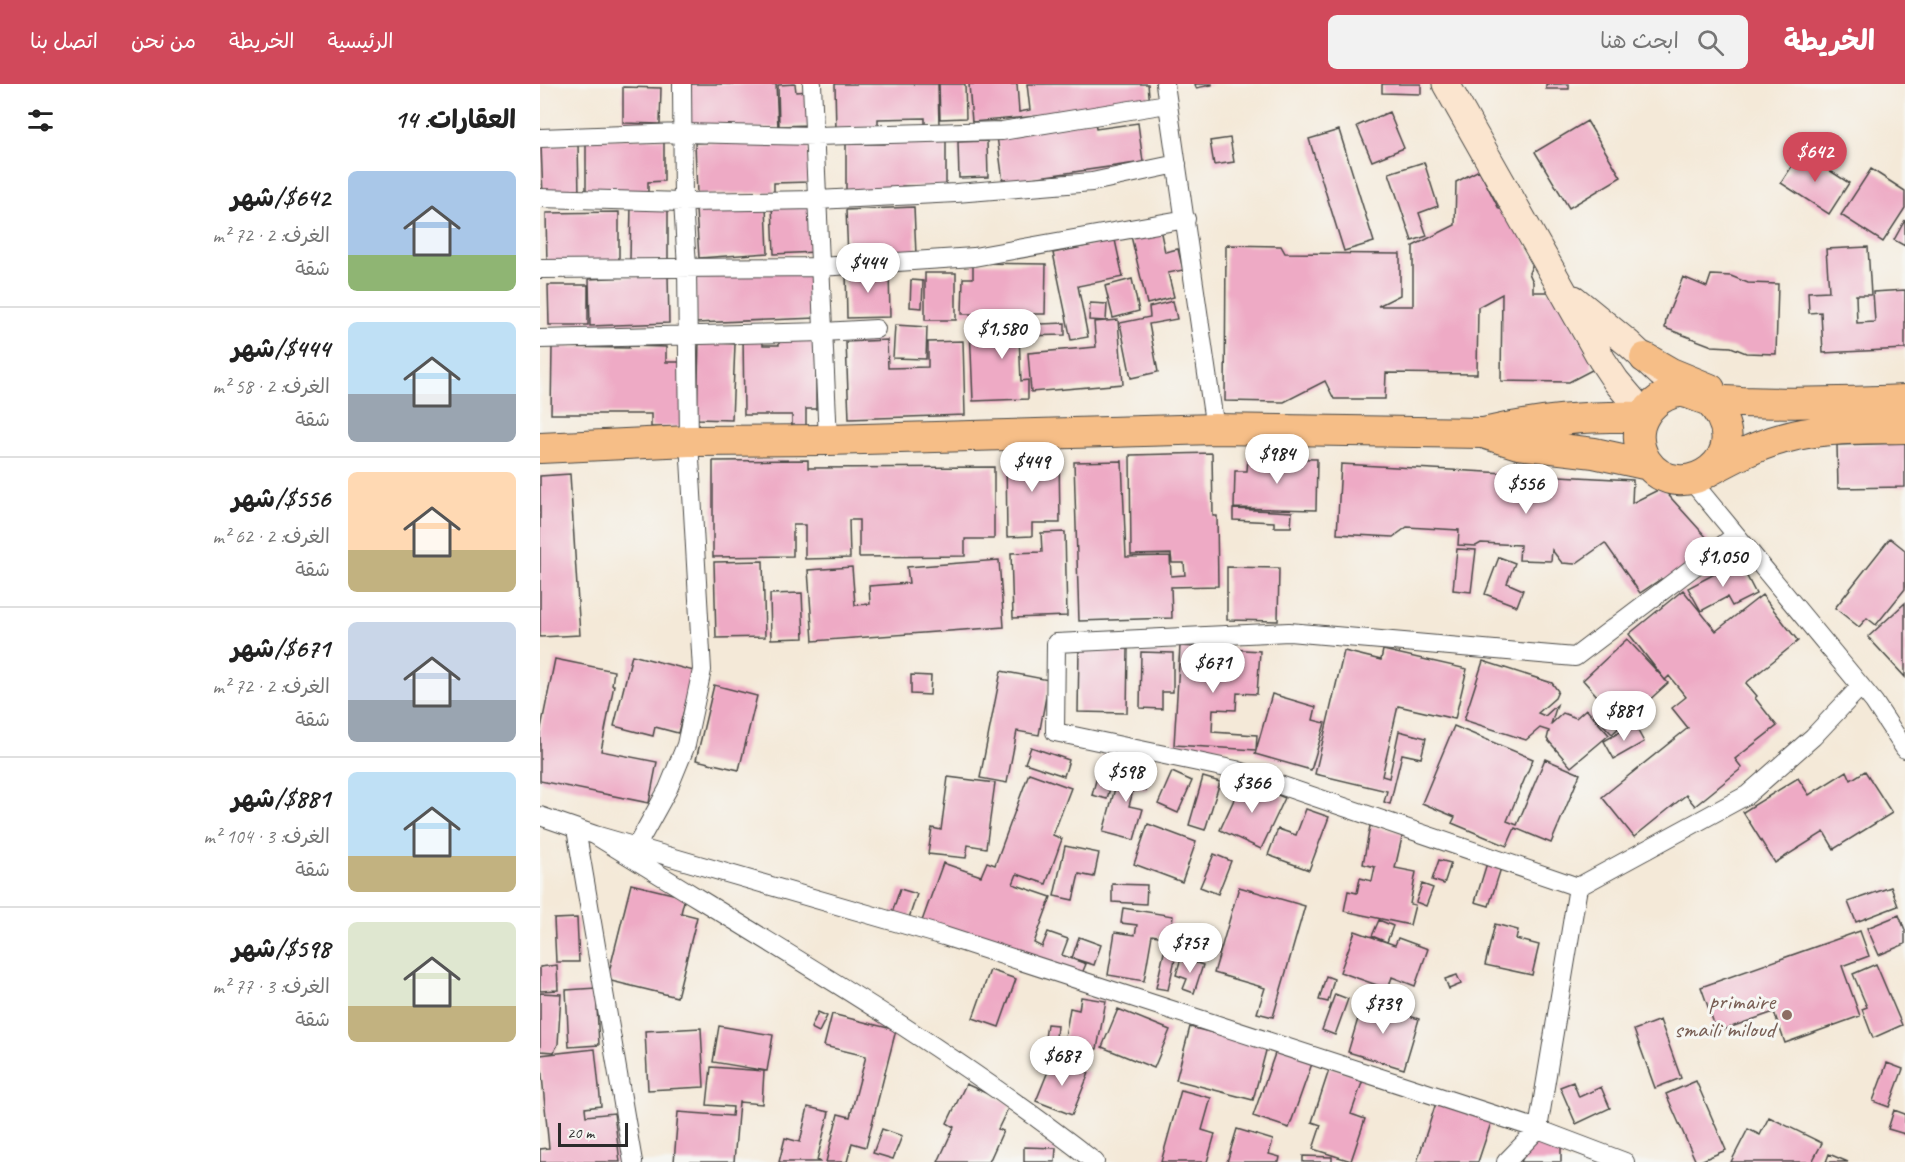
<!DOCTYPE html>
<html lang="ar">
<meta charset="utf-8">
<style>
:root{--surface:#fff;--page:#f2f2f2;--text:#222;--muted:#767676;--line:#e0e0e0;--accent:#d1495b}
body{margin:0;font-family:Caveat,"Playpen Sans Arabic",sans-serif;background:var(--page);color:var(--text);direction:rtl;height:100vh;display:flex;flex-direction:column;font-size:22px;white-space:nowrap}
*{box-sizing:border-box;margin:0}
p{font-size:20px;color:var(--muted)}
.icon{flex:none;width:33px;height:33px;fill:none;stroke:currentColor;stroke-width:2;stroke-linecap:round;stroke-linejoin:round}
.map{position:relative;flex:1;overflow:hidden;direction:ltr}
.panel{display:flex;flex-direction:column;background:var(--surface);width:540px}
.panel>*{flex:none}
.scale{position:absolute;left:18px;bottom:15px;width:70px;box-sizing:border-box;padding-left:6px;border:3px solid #2b2b2b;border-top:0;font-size:16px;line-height:21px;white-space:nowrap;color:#2b2b2b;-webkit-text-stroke:4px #f6f6f2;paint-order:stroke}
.price{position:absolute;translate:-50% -51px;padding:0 14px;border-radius:21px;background:#fff;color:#222;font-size:20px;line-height:39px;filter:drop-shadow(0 2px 3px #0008)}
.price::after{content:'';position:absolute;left:50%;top:36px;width:18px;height:14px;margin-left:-9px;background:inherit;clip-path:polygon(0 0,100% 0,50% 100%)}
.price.on{background:var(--accent);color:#fff}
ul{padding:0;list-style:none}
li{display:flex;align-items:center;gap:18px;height:150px;padding:0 24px}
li+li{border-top:2px solid var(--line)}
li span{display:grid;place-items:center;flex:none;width:168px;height:120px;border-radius:9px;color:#555}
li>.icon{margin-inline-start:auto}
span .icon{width:72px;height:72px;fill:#fffc;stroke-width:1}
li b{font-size:26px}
h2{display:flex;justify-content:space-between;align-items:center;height:72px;padding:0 24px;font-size:26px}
header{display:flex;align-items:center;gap:36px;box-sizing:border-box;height:84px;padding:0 30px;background:var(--accent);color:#fff}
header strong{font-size:28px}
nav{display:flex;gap:33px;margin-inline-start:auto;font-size:21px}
.search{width:420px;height:54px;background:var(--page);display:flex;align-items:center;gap:15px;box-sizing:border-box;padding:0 21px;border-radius:9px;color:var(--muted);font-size:22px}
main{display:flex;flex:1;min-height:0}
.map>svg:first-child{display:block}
.building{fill:#eeaac5}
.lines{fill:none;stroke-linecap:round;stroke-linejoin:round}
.street-casing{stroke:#494845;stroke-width:20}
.secondary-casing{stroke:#494845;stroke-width:29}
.primary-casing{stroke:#494845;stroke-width:32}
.street{stroke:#fff;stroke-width:18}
.secondary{stroke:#fbe5cf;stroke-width:27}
.primary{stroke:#f6be87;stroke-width:30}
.education-dot{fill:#8d6e63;stroke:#f6f6f2;stroke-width:2}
.labels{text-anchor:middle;stroke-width:6;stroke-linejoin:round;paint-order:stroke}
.education-label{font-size:24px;fill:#785e54;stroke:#f6f6f2;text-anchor:end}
</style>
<header>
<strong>الخريطة</strong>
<div class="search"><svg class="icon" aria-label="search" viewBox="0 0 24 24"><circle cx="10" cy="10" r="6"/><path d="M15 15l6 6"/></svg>ابحث هنا</div>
<nav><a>الرئيسية</a><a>الخريطة</a><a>من نحن</a><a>اتصل بنا</a></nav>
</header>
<main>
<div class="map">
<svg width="1365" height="1078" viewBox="0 0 1365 1078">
<rect width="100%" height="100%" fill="#f6f6f2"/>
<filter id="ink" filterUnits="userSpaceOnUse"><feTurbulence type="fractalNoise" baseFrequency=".0167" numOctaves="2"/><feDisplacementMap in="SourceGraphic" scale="12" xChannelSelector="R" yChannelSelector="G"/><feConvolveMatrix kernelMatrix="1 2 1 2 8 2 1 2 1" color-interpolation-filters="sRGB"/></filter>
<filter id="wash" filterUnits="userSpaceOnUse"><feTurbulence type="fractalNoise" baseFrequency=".008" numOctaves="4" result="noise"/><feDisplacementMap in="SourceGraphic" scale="24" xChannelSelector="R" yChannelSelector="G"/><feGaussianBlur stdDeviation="1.35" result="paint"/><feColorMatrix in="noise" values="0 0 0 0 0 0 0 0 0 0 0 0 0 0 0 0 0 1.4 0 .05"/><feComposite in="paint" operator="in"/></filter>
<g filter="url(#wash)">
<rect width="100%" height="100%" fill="#f4e9d8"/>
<g id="blocks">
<path class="building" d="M148,0H236L238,44L149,46Z
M255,0L256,8L269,7L270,41L239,42L238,1Z
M295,0H398L399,41L385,42V34L338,35V46L296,47Z
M399,0H425L426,34L400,35Z
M429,0H477L479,28L490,26L487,0H608L610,22L432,38Z
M655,0H672V1L656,4Z
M842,0H881V10L842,9Z
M1006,0H1029V5H1006Z
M83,3L121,4L120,40L83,39Z
M849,28L864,64L832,77L817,42Z
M555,35L556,45L598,39L603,78L463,98L457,52Z
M1047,37L1081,93L1029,124L995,68Z
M799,46L834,158L804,167L769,55Z
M124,54V97L108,98V109H46V55Z
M268,54L270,98L234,99V108L157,111L155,59Z
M690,54L694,78L674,81L670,57Z
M345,56H406V102H362V107H306V60H345Z
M447,57L448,93L419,94L418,58Z
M38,60L39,112L3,113L1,61Z
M1261,68L1309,99L1289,130L1241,99Z
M884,78L898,122L879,129L887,152L872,157L849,89Z
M1331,85L1365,107V124L1343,158L1301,131Z
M939,86L959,125H968L994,177L989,189L993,198V208H1017L1052,276V286L1029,298L961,297L962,210L938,223L937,290L846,289L845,315H794L785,297L744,318L685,317L686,161L741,162L745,169L860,170V211L838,222H873V162L915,141L916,98Z
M91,119L128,120V177L90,176Z
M274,119L276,168L234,170L232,121Z
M226,123L228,169L159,174L156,126Z
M374,123L376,171L308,173L306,126Z
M79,128V180L7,181L6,129Z
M1365,136V162L1354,156Z
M620,145L625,168L638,165L643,186L628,189L634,213L607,220L591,152Z
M575,156L583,193L538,202L548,253L531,256L513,169Z
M1328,163L1331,211H1316L1317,239L1335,238L1333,208L1365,206V265L1283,269L1281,228L1269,229L1268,208L1289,207L1286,165Z
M433,179L506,180L505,230H422L423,194H433Z
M275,185L276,234L156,239L154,190Z
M349,186L350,233L307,234L306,187Z
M385,189H416V236H385Z
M128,191L129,239L50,242L49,195Z
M1171,191L1191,192L1208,199L1238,200L1236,270L1206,269L1191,263L1172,262L1125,244L1126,235L1143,193L1167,203Z
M592,195L599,227L573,234L565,202Z
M371,196L383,197L382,224L370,223Z
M8,201H48V241H9Z
M633,217L637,235L609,240L618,288L591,294L580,239L610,233L609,223Z
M550,219L567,220L566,237L549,236Z
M578,236L583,300L491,308L488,269L556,263L554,238Z
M525,239V251L479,252L481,297L488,296V315L433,317L430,243Z
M355,241L387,243L386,275L353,274Z
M203,250H222L223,261H239V252H276V325H266V343H252V331H204Z
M347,256L348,284L388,283V258L423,257L425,331L309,335L306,258Z
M159,258L195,260L192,336L157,335Z
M89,262L126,263V278H143V343H111V330H11L12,263L89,264Z
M1365,359V403L1298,404L1297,361Z
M672,369L673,432H677L678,502L631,503L632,534L539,537L534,378L582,377L586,473L630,472L631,492L645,491L644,479H632L631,470L591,471L590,371Z
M519,371L520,439H492V452L467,453L466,372Z
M708,374L777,375L776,426L694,424L695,387H707Z
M268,376V384L454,383V455H425V472L319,473V436H309L310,474L265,475V441H253V472L173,473V377Z
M801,380L1093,396L1092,419L1122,404L1168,455L1167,468L1129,495H1121L1100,509L1065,459L1035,480L1022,479L1012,466L1011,477L979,476L980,461L941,459L936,462L918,461L919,446L867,443L853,453L797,450Z
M30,390L40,551L0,553V392Z
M693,425L752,428L751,443H734V438L693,436Z
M525,448L527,532L473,534L471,469L502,468L501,449Z
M1350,454L1365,466V505L1336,541L1327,534L1319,543L1295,524Z
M917,465L936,466L931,508L913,506Z
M959,473L975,479L967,499L983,506L977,522L945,510Z
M459,476L464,543L273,557L268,486L312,483L315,521L330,520L329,502L369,499L367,483Z
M223,477L225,553L176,554L174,478Z
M1199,477L1216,510L1192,522L1187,513L1161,527L1148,504Z
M687,483L739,484L738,537L687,536Z
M1143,506L1176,547L1222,511L1258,557L1206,599L1217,612L1215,614L1237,642L1195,675L1202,684L1155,722L1146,711L1094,753L1062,713L1148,644L1132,624L1146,613L1129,592L1125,596L1089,550Z
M262,509L264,554L231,555L230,510Z
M1365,519V593L1328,553Z
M1087,555L1128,599L1072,650L1054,631L1065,621L1043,596Z
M640,562L720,567L717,610L697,609L696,626L673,625L672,648L717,651L716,666L634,661Z
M539,564L588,565L587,629L538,628Z
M843,566L927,585L915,635L858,622L842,692L849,694L859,647L886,654L881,674L862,670L850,720L844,718L847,707L775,690L804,567L841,576Z
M601,568L633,569V608H622V625L600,624Z
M92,571L154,587L138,649L115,643L113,652L74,642Z
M15,575L74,587L72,601H74L61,667L117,678L109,719L0,697V649Z
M943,577L1012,599L1018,607L1015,614L998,629L1005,632L1017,621L1011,640L1023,629L1036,634L1046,625L1069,651L1031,683L1007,655L1009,647L1000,644L986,656L924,636Z
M461,587L509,596L499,651L477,647L467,699L440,694Z
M371,591L391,592L390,611L371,610Z
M174,601L217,612L199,686L156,676Z
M732,610L776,623L773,636L785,639L771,686L715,670Z
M1094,640L1104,658L1074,675L1064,657Z
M914,642L993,675L967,737L977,741L1005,675L1040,690L1011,759L975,744L967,762L912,739L915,733L882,719Z
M491,663L529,676L524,692L485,679Z
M563,671L578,675L567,715L552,711Z
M582,679L611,687L606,706L594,703L589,722L603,725L594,756L563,748Z
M1307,687L1311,696L1325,687L1352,729L1294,765L1284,748L1235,779L1203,728L1258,694L1269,711Z
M632,688L652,697L638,729L618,720Z
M489,689L531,704L513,751L522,755L506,800L477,790L473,800L511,813L494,859L502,863L508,848L528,855L522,871L546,880L540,894L382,837L403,779L441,792L447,778L455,781Z
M408,693L455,699L446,764L428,761L426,774L388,770L392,744L401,746Z
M663,693L680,698L665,746L649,741Z
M703,696L745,714L721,765L680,746Z
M766,725L789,733L769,786L728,771L738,745L756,751Z
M608,740L656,758L642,798L594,780Z
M830,742L863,749L855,784L876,788L870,820L875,821L870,841L804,827L808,807L817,809L820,794L832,797L835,783L823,780Z
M525,762L559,769L554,793L539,790L533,816L514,812Z
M674,770L691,777L678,810L660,803Z
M899,776L911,779L904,800L892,796Z
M947,779L961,784L949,822L935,818Z
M91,800L145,813L141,829L157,833L137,913L67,896Z
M572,800L607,801L606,820L572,818Z
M882,800L893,804L886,822L876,818Z
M699,803L765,822L733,933L717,929L725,904L674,889Z
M1351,803L1358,822L1316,838L1308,818Z
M360,805L377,810L369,834L352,829Z
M583,824L633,832L630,854L612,851L604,897L568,891L575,848L595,851L597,841L581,839Z
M1359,831L1365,846V860L1339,871L1327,844Z
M37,834L39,878H16L14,835Z
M839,836L853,842L847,858L832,852Z
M955,840L978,846L976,855L999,861L992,891L945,881Z
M815,847L855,861L858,854L888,865L875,902L852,893L848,905L800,888Z
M1320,847L1329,872L1302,882L1320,932L1245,959L1234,928L1177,948L1161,903Z
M539,853L561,861L554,881L532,874Z
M627,855L639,858L628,906L616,904Z
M641,874L663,881L654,909L643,905L647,895L636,891Z
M1336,880L1362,941L1333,954L1322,925L1327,923L1313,890Z
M17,881L18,906L0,907V883Z
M450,886L476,895L459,943L433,934Z
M917,891L921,900L909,905L905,895Z
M786,892L794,895L788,918L779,916Z
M56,904L59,961L29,963L26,906Z
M0,909L21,910L18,960L14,968L0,967Z
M795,910L808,915L795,951L782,946Z
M541,913L566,917L557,965L524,959L530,924L539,926Z
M823,918L879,935L864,985L808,968Z
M578,925L630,946L614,984L562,963Z
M278,928L287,932L279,948L271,944Z
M292,930L356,946L326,1063L312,1059L307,1078H286L298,1030L310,1033L326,972L284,962Z
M1120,936L1141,994L1115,1004L1094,946Z
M507,940L517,941L516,955L505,954Z
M179,942L233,951L227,987L173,978Z
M650,943L727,963L713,1016L636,996Z
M161,944L164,1003L108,1006L105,947Z
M738,961L774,974L749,1044L713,1032Z
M55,965L61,1022L45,1024L46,1032L74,1029L80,1078H0V1065L9,1064L0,971Z
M513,975L549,989L532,1031L496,1017Z
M1347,979L1363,985L1349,1023L1333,1017Z
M171,983L224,987L222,1020L199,1018L194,1078H134L138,1028L192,1032L193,1023L167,1021Z
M790,983L824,993L811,1030L825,1035L811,1077L773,1065L781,1041L772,1038Z
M1156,997L1186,1066L1158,1078H1156L1126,1010Z
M1033,998L1039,1013L1061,1003L1070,1024L1036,1040L1020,1003Z
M426,1000L470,1020L458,1045L463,1047L449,1078H398L414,1043L407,1039Z
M641,1006L671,1014L662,1046L675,1050L667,1078H621Z
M896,1019L952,1036L938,1078H877Z
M268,1023L289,1028L277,1076L281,1078H239L245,1054L260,1058Z
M1354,1026L1365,1030V1050L1348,1045Z
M1229,1033L1282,1059L1272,1078H1191L1208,1045L1220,1051Z
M342,1045L362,1052L353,1075L333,1069Z
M697,1045L733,1056L729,1070L740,1073L739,1078H687Z
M995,1049L1021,1061V1078H981Z
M484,1063L516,1064L515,1078H484Z
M1289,1070L1308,1078H1286Z
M763,1072L792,1073V1078H763Z"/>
</g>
</g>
<g filter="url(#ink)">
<use href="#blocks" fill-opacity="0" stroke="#494845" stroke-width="1.5"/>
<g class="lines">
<g class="street-casing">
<path id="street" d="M272,0L288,356
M625,0L675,345
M0,54L142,49L275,52L462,47L627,20
M0,114L143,118L277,116L416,109L552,98L637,80
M0,185L280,183L434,173L646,135
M0,255L283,248L336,245
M1150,395L1334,618L1365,665
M0,732L55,751C224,856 398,955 555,1078
M36,745L93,1078
M55,751L404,852L998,1045L1085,1078
M96,763L128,705L146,661L162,586L149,357L147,183L143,118L142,0
M1038,803L696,686L515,648L516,559L749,548L1035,573L1196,451
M966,1078L998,1045L1038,803L1207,711L1273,653L1321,602"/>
</g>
<g class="secondary-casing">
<path id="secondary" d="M906,0L1062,276L1076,297L1104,330
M1034,215L1089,260L1121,290"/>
</g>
<g class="primary-casing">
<path id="primary" d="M1105,274L1131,289L1170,305
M1168,316C1224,372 1139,426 1106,377C1100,367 1097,354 1100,342C1105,325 1121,310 1139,308C1149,307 1159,315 1169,316C1180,317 1191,317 1201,318C1256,320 1311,318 1365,316
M946,350L978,360L1054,369L1109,381
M0,364L149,357L288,356L675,345L943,349C999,336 1045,332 1103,333
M1169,387C1193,374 1215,362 1241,355C1281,343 1324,345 1365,344"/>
</g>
<use href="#street" class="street"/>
<use href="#secondary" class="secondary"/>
<use href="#primary" class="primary"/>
</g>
</g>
<circle class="education-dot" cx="1247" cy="931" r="6"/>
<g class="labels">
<g class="education-label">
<text x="1235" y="925">primaire<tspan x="1235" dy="28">smaili miloud</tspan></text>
</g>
</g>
</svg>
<div class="scale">20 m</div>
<b class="price on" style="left:1275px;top:99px">$642</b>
<b class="price" style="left:328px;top:210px">$444</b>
<b class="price" style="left:462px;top:276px">$1,580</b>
<b class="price" style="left:737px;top:401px">$984</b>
<b class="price" style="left:492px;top:409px">$449</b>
<b class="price" style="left:986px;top:431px">$556</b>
<b class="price" style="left:1183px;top:504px">$1,050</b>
<b class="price" style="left:673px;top:610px">$671</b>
<b class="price" style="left:1084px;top:658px">$881</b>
<b class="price" style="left:586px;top:719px">$598</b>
<b class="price" style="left:712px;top:730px">$366</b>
<b class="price" style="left:650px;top:890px">$757</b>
<b class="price" style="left:843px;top:951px">$739</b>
<b class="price" style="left:522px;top:1003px">$687</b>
</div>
<section class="panel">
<h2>العقارات: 14<svg class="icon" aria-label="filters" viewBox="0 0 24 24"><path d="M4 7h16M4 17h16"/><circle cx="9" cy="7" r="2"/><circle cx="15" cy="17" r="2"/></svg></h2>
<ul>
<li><span style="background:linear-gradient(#a9c7e8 70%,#8fb573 0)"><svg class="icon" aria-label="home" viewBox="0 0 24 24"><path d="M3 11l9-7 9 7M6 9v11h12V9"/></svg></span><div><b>$642/شهر</b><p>الغرف: 2 · 72 m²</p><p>شقة</p></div></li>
<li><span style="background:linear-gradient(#bfe0f5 60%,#9aa5b1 0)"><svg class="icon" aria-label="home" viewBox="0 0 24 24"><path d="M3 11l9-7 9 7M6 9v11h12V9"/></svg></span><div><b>$444/شهر</b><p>الغرف: 2 · 58 m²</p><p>شقة</p></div></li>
<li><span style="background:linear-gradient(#ffd9b3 65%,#c2b280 0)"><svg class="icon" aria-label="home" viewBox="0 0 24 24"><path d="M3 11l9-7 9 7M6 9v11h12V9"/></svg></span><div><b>$556/شهر</b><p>الغرف: 2 · 62 m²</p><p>شقة</p></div></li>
<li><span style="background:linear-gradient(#c9d6e8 65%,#9aa5b1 0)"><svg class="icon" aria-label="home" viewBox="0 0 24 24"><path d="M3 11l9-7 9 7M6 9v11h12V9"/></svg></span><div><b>$671/شهر</b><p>الغرف: 2 · 72 m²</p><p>شقة</p></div></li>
<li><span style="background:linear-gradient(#bfe0f5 70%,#c2b280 0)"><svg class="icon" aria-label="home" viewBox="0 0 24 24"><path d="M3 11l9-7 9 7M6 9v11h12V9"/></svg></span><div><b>$881/شهر</b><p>الغرف: 3 · 104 m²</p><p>شقة</p></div></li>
<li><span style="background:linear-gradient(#dfe7d0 70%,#c2b280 0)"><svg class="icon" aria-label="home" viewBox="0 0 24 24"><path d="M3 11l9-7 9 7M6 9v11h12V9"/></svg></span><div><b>$598/شهر</b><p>الغرف: 3 · 77 m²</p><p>شقة</p></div></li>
</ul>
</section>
</main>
